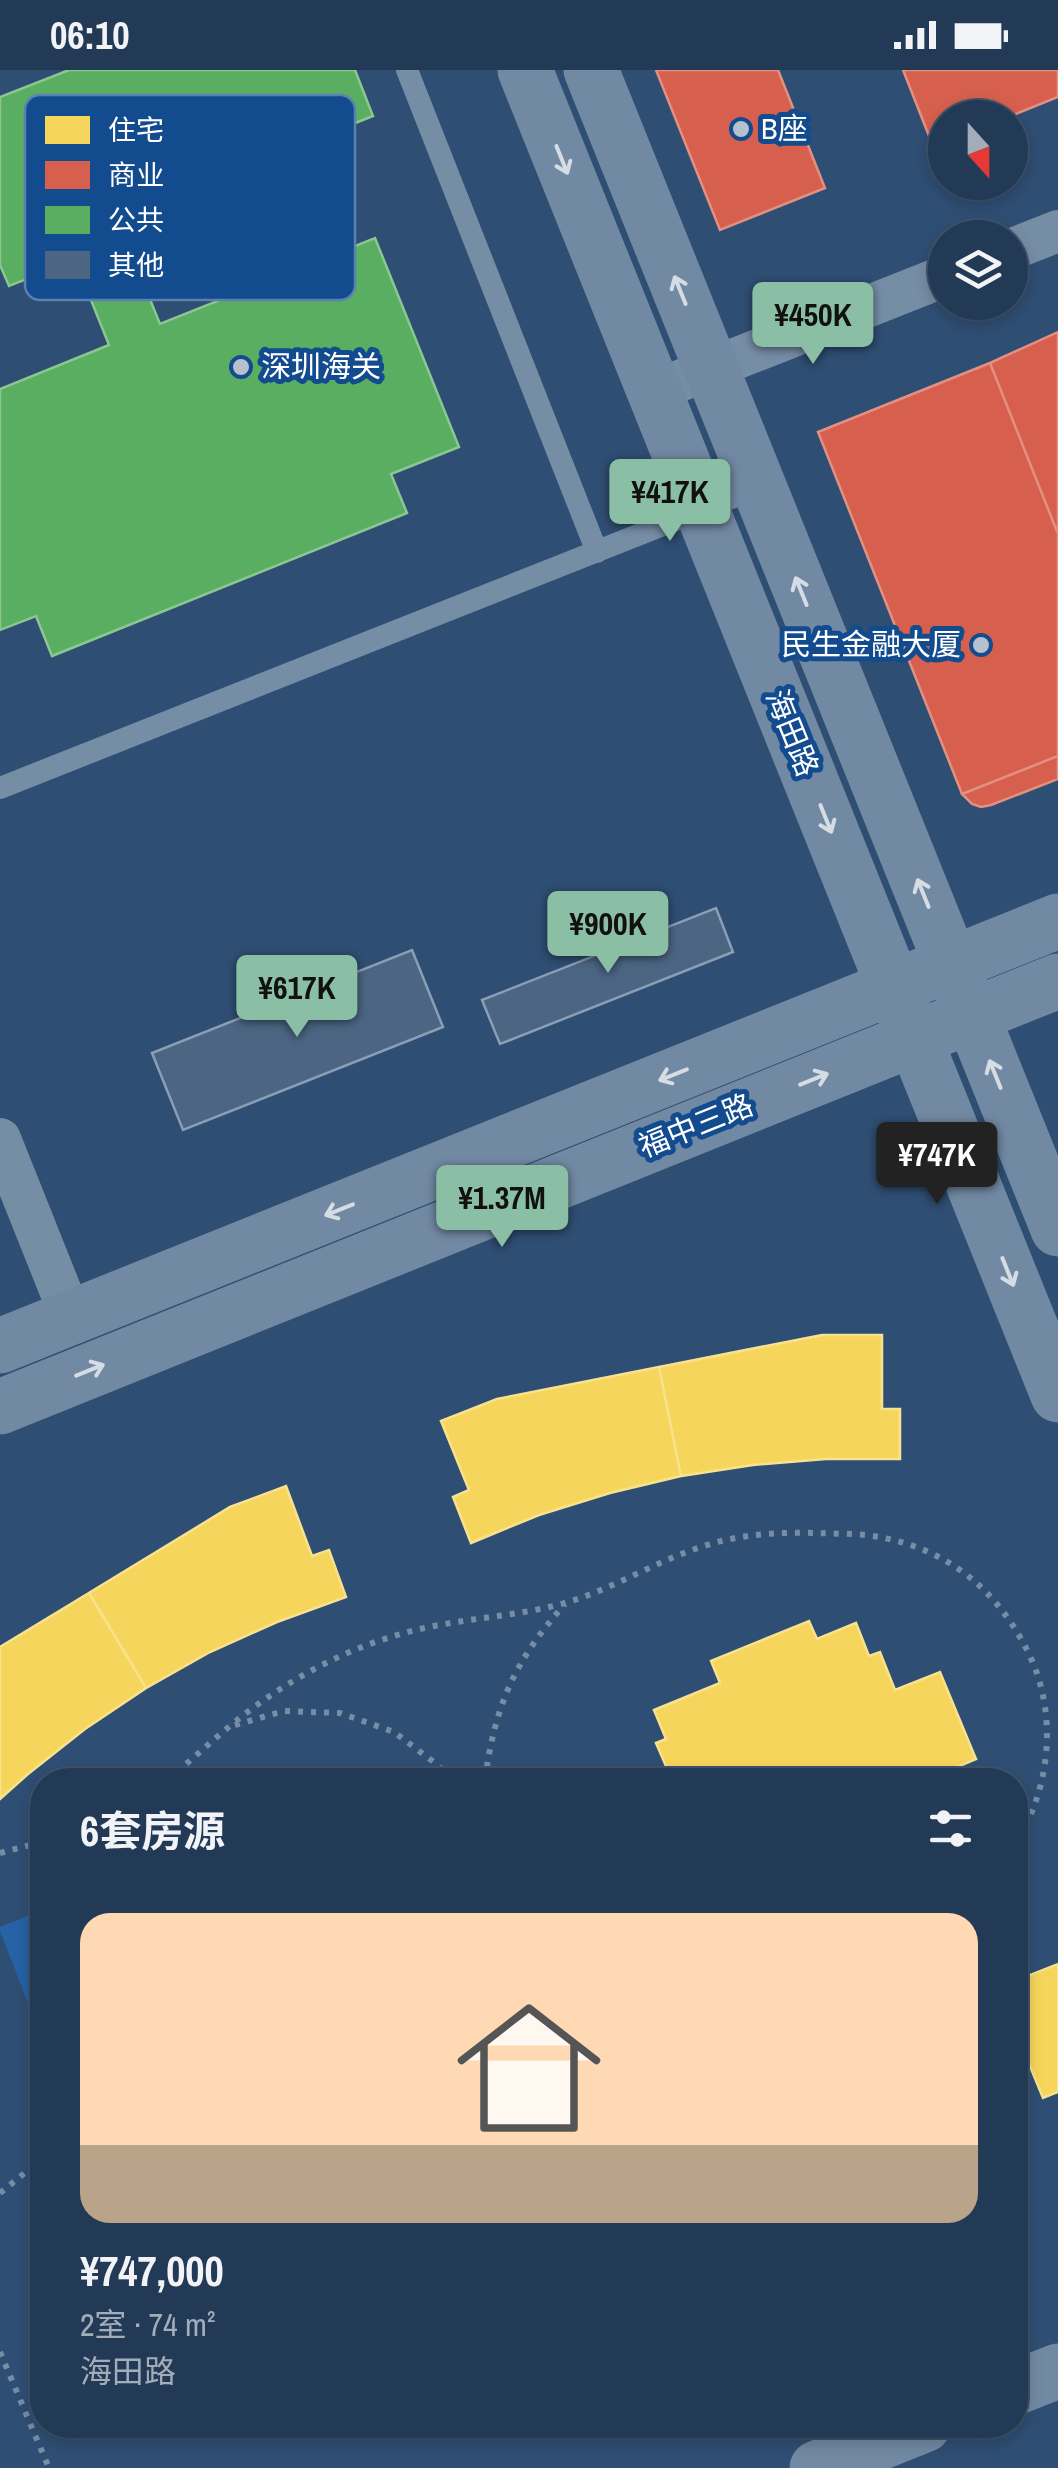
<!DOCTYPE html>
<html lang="zh">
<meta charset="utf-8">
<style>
:root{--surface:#233a56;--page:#2f4560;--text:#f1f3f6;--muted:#a3adb9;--line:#40546c;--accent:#8abfa5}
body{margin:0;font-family:"Archivo Narrow","Noto Sans SC",sans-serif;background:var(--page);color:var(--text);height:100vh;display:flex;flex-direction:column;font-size:38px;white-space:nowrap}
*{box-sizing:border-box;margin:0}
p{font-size:32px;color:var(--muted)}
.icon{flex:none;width:55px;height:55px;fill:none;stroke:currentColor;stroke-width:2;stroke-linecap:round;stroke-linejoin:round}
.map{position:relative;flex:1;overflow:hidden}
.sheet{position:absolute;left:30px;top:1698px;width:998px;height:670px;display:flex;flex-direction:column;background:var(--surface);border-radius:40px;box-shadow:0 5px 15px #0003,0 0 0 2px var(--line)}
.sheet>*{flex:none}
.needle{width:65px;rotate:159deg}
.buttons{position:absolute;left:928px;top:30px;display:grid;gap:20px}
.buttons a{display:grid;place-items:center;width:100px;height:100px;border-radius:50%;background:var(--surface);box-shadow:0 5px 15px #0003,0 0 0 2px var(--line);font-size:50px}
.price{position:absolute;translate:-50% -85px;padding:0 22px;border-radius:10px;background:var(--accent);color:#111;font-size:32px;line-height:65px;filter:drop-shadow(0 2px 5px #0008)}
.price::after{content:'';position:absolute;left:50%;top:60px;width:30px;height:22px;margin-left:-15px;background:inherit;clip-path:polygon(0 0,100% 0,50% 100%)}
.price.current{background:#222;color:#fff}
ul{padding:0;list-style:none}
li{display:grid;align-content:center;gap:20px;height:530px;padding:0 50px}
li span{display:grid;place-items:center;height:310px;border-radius:30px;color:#555}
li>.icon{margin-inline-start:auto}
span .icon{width:180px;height:180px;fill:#fffc;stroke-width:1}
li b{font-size:42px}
h2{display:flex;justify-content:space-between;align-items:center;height:120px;padding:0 50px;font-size:42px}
.status{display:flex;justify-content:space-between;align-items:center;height:70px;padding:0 50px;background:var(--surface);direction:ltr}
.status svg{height:28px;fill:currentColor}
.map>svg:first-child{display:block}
.green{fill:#2662a6}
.homes{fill:#f6d55c;stroke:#f9e28d;stroke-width:2.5}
.shops{fill:#d6604d;stroke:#e29082;stroke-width:2.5}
.public{fill:#5aae61;stroke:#8cc690;stroke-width:2.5}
.building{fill:#4c6583;stroke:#8b9eb4;stroke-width:2.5}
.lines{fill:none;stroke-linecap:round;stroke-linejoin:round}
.path{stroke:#768da6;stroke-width:6;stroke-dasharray:5 8;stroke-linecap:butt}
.lane{stroke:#768da6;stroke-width:22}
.street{stroke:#768da6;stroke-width:42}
.secondary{stroke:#7289a3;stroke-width:55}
.oneway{stroke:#d5dce3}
.poi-dot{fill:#b6c1ce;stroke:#134b8f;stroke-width:4}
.labels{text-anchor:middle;stroke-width:10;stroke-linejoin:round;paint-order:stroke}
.poi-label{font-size:30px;fill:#fff;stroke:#134b8f;text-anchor:start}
.street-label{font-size:30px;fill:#fff;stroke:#134b8f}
.key{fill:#134b8f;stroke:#5a81b1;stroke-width:2.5}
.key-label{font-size:28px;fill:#fff}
</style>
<div class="status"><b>06:10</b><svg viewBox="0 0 49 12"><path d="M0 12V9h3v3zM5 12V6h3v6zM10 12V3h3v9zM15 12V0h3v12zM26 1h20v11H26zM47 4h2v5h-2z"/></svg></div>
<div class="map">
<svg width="1058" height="2398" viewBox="0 0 1058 2398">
<rect width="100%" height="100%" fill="#2f4e73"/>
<path class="green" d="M42,1840V1969L0,1861V1857Z"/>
<path class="homes" d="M822,1265H882V1339H900V1389H826L753,1395L681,1406L659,1297Z
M659,1297L681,1406L610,1423L539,1445L471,1473L453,1427L469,1420L441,1351L497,1329Z
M286,1416L312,1486L329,1480L346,1527L277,1552L210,1582L146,1618L89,1523L230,1437Z
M89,1523L146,1618L85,1659L28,1704L0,1729V1577Z
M809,1551L817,1569L856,1553L869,1586L880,1582L895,1620L940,1602L976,1689L945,1702L948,1710H672L656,1673L666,1669L654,1640L720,1613L711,1591Z
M1058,1894V2022L1043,2028L1020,1972L1015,1974V1911Z"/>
<path class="shops" d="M656,0H778L825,118L720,160Z
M903,0H1058V27L1006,48H945V71L933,76Z
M1058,262V464L990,293Z
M990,293L1058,464V686L962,724L818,362Z
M1058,686V709L991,735L981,737L972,734L962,724Z"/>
<path class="public" d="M69,0H355L373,46L184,121L193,143L126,170L160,254L375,168L459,377L391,404L407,443L52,586L36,546L0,560V319L109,275L75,190L9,216L0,195V27Z"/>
<path class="building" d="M716,838L733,882L500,974L482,930Z
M412,880L443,957L183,1060L152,983Z"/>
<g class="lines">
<path class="path" d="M235,1655L284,1641L340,1643L394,1662L439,1696L449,1710
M166,1710C189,1693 208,1674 230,1656C279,1615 339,1581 401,1564C455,1548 511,1548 565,1533C613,1519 656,1491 704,1476C740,1464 778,1462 816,1463C838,1464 863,1463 884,1468C950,1481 997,1521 1027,1580C1058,1640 1052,1717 1015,1774
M485,1710C495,1635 515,1590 565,1534
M0,1783L42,1772
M0,2123L42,2089
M0,2282L49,2398"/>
<path class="lane" d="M407,0L597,482
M0,718L759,417"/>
<path class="street" d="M1010,180L1058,161
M654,321L945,206
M0,1069L71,1247"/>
<path class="secondary" d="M525,0L1058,1325
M591,0L1058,1159
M0,1276L1058,851
M0,1337L1058,911
M1015,2318L1058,2301
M817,2398L924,2355"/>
</g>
<defs><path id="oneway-shaft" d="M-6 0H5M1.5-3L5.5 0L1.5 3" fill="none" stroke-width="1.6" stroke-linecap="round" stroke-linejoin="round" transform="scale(2.5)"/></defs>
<g class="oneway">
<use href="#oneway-shaft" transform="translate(562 90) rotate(68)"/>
<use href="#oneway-shaft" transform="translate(680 220) rotate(-112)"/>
<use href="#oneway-shaft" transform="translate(801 521) rotate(-112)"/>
<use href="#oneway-shaft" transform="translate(826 749) rotate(68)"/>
<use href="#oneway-shaft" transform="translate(923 823) rotate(-112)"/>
<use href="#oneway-shaft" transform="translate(995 1004) rotate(-112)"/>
<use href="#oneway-shaft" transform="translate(673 1005) rotate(158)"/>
<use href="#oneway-shaft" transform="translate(814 1009) rotate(-22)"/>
<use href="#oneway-shaft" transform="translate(339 1140) rotate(158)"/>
<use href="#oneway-shaft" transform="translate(1008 1202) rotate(68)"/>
<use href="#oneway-shaft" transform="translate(90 1300) rotate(-22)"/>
</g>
<g class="poi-dot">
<circle cx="741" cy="59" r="10"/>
<circle cx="241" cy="297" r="10"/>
<circle cx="981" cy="575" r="10"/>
</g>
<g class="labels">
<g class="poi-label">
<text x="761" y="69">B座</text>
<text x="261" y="307">深圳海关</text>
<text x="961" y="585" text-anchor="end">民生金融大厦</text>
</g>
<g class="street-label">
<text transform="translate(792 663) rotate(68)" y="10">海田路</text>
<text transform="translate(696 1056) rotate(-22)" y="10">福中三路</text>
</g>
</g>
<rect x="25" y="25" width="330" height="205" rx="15" class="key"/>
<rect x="45" y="46" width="45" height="28" fill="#f6d55c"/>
<rect x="45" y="91" width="45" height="28" fill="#d6604d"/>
<rect x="45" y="136" width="45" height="28" fill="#5aae61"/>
<rect x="45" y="181" width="45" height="28" fill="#4c6583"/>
<g class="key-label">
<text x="108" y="70">住宅</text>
<text x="108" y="115">商业</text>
<text x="108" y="160">公共</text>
<text x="108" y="205">其他</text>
</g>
</svg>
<div class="buttons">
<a><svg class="needle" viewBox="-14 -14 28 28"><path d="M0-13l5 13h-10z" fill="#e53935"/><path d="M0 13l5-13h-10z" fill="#a3adb9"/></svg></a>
<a><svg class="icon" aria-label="layers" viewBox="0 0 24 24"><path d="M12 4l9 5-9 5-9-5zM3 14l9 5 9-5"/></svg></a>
</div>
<b class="price" style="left:813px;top:297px">¥450K</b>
<b class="price" style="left:670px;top:474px">¥417K</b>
<b class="price" style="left:608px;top:906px">¥900K</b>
<b class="price" style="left:297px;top:970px">¥617K</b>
<b class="price current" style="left:937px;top:1137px">¥747K</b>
<b class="price" style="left:502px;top:1180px">¥1.37M</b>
<section class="sheet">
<h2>6套房源<svg class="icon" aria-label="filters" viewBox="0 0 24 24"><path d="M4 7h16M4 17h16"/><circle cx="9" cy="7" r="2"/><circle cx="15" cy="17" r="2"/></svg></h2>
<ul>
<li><span style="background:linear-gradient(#ffd9b3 75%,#b9a48a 0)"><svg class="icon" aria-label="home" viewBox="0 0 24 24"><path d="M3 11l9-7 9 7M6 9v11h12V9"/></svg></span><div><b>¥747,000</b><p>2室 · 74 m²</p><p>海田路</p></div></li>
</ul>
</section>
</div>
